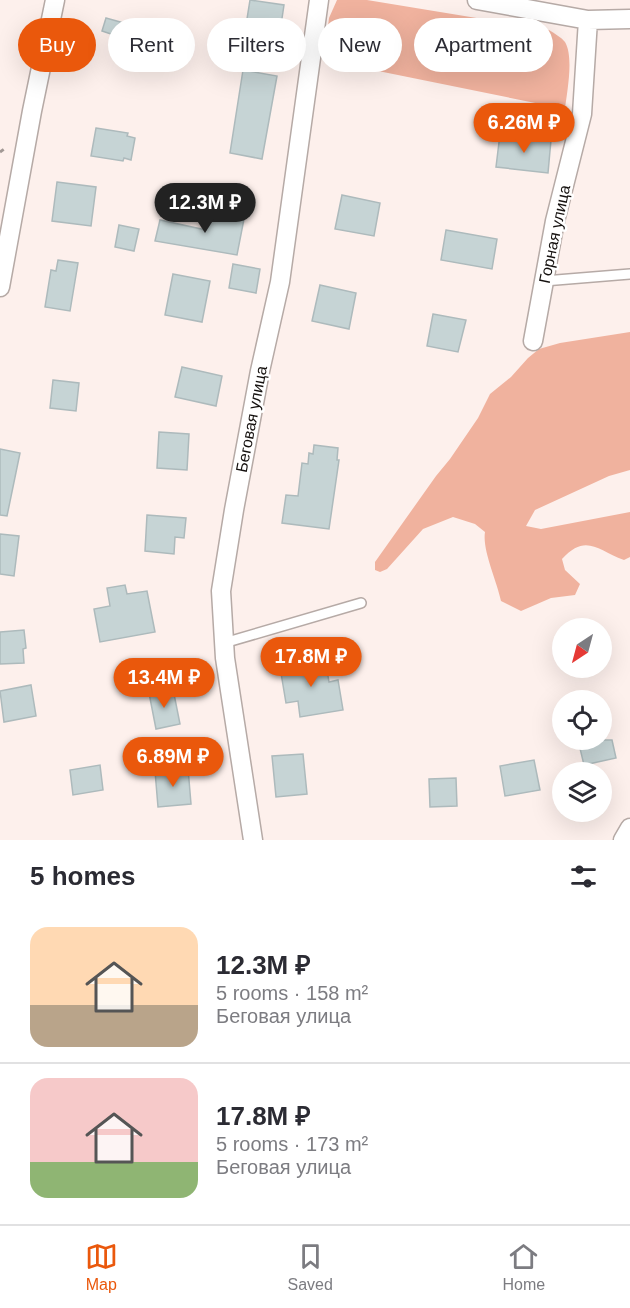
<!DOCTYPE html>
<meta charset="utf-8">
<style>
:root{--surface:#fff;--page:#f2f2f3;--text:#2b2b33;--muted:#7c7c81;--line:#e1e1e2;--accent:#ea580c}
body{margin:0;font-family:Helvetica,sans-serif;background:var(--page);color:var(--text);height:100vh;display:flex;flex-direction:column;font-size:22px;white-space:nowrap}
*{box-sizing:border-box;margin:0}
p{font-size:20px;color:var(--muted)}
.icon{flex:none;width:33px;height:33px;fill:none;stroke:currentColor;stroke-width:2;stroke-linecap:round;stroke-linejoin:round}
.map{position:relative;height:840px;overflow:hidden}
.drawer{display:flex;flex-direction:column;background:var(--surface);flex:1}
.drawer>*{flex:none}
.top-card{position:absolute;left:18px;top:18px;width:594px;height:54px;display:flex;gap:12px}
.needle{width:39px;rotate:216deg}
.fabs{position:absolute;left:552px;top:618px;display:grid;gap:12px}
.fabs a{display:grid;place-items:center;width:60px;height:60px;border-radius:50%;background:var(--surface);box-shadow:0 6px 24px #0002;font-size:30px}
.price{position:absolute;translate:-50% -51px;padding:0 14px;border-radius:21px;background:var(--accent);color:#fff;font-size:20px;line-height:39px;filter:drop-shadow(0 2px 3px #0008)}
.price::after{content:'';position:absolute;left:50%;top:36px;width:18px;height:14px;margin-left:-9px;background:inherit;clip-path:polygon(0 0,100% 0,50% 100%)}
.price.active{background:#222;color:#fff}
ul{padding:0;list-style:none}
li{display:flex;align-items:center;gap:18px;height:150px;padding:0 30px}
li+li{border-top:2px solid var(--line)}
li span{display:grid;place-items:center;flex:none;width:168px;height:120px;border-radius:18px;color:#555}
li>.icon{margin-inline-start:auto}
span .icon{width:72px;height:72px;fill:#fffc;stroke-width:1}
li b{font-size:26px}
h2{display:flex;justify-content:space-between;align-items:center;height:72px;padding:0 30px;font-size:26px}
.tag{padding:0 21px;border-radius:27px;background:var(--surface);box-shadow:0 6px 24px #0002;font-size:21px;line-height:54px}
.tag.active{background:var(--accent);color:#fff}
.tab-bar{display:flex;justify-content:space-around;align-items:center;height:84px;border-top:2px solid var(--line);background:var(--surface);font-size:16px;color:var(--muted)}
.tab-bar a{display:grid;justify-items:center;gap:3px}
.tab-bar .active{color:var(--accent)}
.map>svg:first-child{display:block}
.green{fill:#f0b29e}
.building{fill:#c6d4d5;stroke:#adbabc;stroke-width:1.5}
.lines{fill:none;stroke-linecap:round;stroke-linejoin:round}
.lane-casing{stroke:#b6aaa6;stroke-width:12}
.street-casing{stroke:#b6aaa6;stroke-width:21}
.path{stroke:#a19894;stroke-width:3;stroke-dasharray:4.5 4.5;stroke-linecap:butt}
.lane{stroke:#fff;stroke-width:9}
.street{stroke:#fff;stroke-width:18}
.labels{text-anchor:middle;stroke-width:5;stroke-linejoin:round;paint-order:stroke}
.street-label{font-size:16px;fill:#15110f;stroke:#fff}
</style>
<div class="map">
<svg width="630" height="840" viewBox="0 0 630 840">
<rect width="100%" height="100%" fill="#fdf0ec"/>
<path class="green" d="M337,0H367L549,30C555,34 561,37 565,42C574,57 567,92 565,109L324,60L329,18Z
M630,332V470L609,476L535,510L526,526L541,529L630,512V557L624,560C597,550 586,533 562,559L565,570L580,584L575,595L551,598L521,611L501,601C497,581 482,550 485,532L475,524L453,517L423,529L387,569L380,572L375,570V562L436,476L450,459L478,418L490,394L511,377L528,358L539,349L560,343Z"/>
<path class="building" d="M250,0L284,5L281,25L247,19Z
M106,18L124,23L120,37L102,31Z
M243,70L277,76L262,159L230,153Z
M96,128L128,133L127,136L135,138L131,160L124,158L123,161L91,156Z
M500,134L551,140L548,173L496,167Z
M57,182L96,187L91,226L52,221Z
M342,195L380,203L374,236L335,229Z
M209,213L244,219L237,255L155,241L160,220L206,230Z
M119,225L139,229L134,251L115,247Z
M446,230L497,239L492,269L441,260Z
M58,260L78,263L70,311L45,307L51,270L56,271Z
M233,264L260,269L256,293L229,288Z
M173,274L210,281L202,322L165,315Z
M320,285L356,293L349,329L312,321Z
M433,314L466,320L458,352L427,346Z
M182,367L222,376L216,406L175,397Z
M53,380L79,383L76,411L50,408Z
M159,432L189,434L187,470L157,468Z
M314,445L338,448L337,460H339L329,529L282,523L286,495L298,496L302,463L308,464L309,453L313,454Z
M0,449L20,453L7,516L0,515Z
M147,515L186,518L184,538L175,537L174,554L145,551Z
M0,534L19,536L14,576L0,574Z
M125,585L127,594L147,591L155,632L100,642L94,609L110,606L107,588Z
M24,630L26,648L23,649L24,663L0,664V632Z
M325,659L329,682L338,680L343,710L300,717L298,701L286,703L280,667Z
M31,685L36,716L4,722L0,691Z
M173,689L180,724L156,729L149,693Z
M578,740H612L616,758L584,765Z
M303,754L307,794L276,797L272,756Z
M534,760L540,790L505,796L500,766Z
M100,765L103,790L73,795L70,770Z
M188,768L191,804L158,807L155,771Z
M456,778L457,806L430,807L429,779Z"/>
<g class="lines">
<g class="lane-casing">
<path id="lane" d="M544,281L630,274
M224,643L361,603"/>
</g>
<g class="street-casing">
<path id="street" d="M477,0L588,20L630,19
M0,287L32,111L55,0
M533,341L555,221L582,114L588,20
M253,840L225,658L221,591L234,510L260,371L280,282L319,0
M623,840L630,828"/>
</g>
<path class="path" d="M0,152L7,147"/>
<use href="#lane" class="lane"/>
<use href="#street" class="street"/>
</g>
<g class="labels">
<g class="street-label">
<text transform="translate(554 234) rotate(-78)" y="6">Горная улица</text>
<text transform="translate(251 419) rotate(-79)" y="6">Беговая улица</text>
</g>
</g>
</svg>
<div class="fabs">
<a><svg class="needle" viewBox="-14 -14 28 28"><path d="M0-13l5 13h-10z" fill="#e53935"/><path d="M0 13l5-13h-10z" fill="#7c7c81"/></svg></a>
<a><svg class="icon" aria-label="locate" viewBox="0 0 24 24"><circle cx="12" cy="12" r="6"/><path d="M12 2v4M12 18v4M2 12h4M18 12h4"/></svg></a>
<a><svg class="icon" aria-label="layers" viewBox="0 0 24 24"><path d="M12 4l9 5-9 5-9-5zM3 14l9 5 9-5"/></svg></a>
</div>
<b class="price" style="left:524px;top:154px">6.26M ₽</b>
<b class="price active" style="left:205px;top:234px">12.3M ₽</b>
<b class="price" style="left:311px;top:688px">17.8M ₽</b>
<b class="price" style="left:164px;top:709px">13.4M ₽</b>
<b class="price" style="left:173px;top:788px">6.89M ₽</b>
<div class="top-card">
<a class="tag active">Buy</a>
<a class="tag">Rent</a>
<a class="tag">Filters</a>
<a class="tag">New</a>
<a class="tag">Apartment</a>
</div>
</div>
<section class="drawer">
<h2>5 homes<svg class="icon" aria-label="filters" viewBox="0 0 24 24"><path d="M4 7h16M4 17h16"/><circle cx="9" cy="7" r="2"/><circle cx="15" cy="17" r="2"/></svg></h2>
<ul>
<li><span style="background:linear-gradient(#ffd9b3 65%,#b9a48a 0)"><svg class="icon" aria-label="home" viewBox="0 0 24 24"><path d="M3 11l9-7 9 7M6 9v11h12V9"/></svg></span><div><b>12.3M ₽</b><p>5 rooms · 158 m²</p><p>Беговая улица</p></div></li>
<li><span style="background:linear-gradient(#f6c9c9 70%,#8fb573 0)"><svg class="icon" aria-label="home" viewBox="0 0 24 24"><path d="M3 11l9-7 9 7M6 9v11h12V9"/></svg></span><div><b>17.8M ₽</b><p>5 rooms · 173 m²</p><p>Беговая улица</p></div></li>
</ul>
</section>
<nav class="tab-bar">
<a class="active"><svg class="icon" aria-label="map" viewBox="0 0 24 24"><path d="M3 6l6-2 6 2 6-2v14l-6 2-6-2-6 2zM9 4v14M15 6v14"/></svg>Map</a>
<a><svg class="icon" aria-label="saved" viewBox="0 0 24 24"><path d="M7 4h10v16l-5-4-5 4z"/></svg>Saved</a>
<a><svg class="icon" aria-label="home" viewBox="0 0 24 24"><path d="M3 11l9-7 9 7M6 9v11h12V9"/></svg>Home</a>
</nav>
